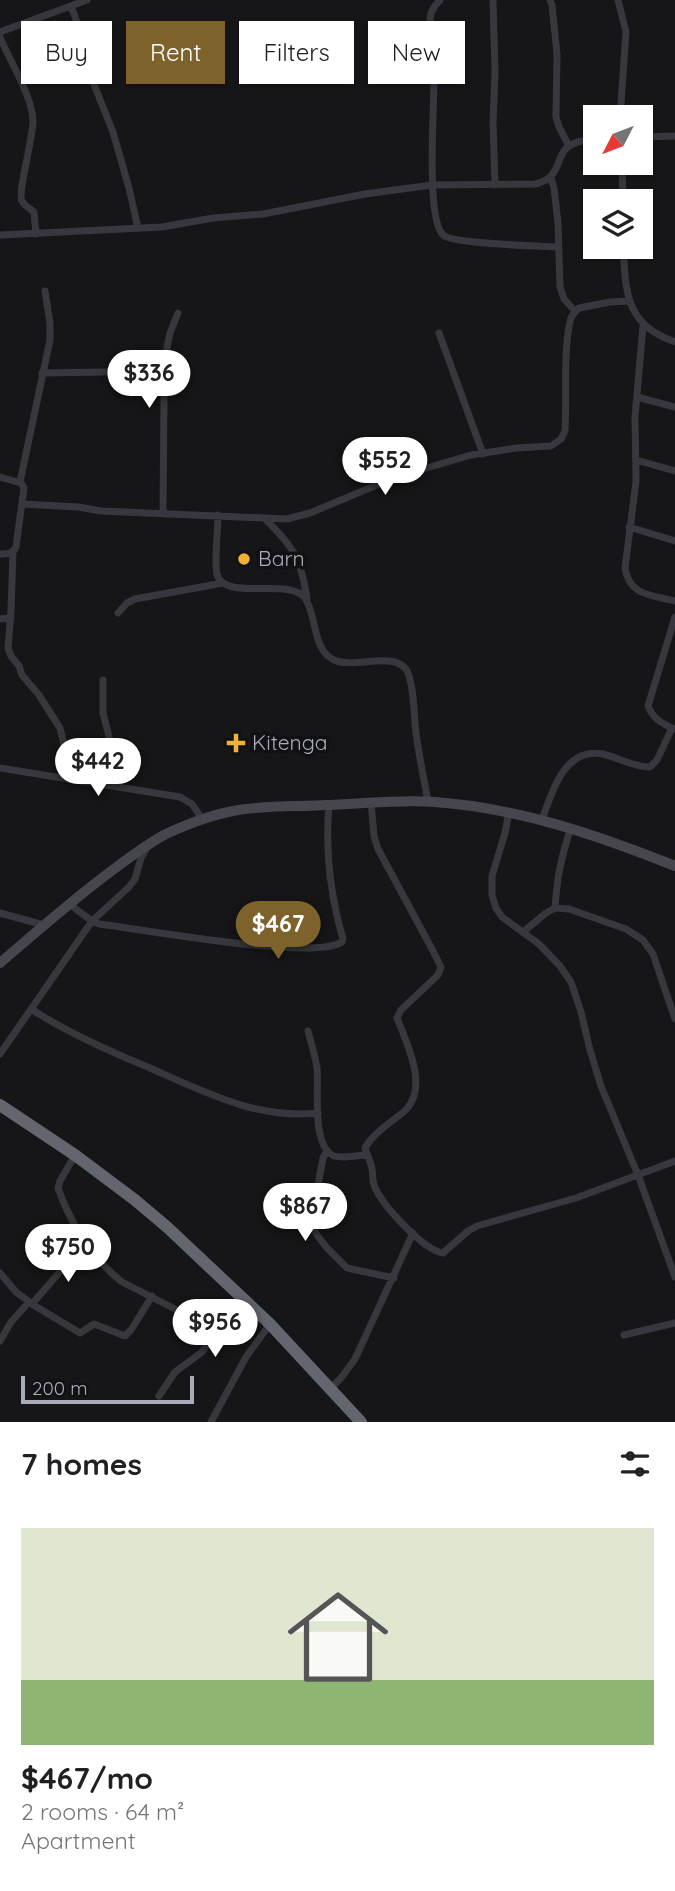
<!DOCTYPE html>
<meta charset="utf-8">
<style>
:root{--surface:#fff;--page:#f6f6f6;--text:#202124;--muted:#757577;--line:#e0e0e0;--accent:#7e622b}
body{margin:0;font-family:Quicksand,sans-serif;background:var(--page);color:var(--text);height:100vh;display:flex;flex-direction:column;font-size:26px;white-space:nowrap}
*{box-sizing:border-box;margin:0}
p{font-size:23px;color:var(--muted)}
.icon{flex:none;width:38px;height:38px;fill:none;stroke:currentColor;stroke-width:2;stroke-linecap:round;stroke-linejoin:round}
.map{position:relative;height:1422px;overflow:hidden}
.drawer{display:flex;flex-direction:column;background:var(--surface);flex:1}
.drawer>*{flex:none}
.hud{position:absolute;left:21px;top:21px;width:634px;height:63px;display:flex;gap:14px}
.needle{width:46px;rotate:228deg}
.fabs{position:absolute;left:583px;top:105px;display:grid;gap:14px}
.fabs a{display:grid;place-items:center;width:70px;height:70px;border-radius:0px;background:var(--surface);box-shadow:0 2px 5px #0004;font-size:35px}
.scale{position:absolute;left:21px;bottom:18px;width:173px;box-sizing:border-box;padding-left:7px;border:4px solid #a8adb8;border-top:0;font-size:19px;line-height:24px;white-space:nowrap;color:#a8adb8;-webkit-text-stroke:5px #111113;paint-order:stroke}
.price{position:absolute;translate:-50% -60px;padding:0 16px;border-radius:24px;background:#fff;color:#222;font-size:23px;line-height:46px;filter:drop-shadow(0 2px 4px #0008)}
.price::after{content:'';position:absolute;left:50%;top:42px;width:21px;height:16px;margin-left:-10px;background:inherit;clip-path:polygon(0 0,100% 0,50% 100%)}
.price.current{background:var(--accent);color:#fff}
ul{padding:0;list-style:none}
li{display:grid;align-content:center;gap:14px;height:371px;padding:0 21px}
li+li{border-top:2px solid var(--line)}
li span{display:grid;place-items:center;height:217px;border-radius:0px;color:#555}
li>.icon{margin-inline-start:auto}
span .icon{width:126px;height:126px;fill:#fffc;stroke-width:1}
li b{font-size:30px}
h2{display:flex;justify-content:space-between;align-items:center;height:84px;padding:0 21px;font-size:30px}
.pill{padding:0 24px;border-radius:0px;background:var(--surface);box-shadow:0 2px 5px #0004;font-size:24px;line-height:63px}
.pill.current{background:var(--accent);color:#fff}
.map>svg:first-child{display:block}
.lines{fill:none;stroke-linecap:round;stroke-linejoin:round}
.street{stroke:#37383d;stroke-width:7}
.secondary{stroke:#45474d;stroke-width:10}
.highway{stroke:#63666e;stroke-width:12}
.poi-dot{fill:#f2b134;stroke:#111113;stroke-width:2.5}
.labels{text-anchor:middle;stroke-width:7;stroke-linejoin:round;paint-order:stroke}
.poi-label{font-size:21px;fill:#a8adb8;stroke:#111113;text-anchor:start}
</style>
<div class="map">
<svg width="675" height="1422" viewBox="0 0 675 1422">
<rect width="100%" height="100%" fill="#161618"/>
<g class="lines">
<path class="street" d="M440,0C436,4 433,8 431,13C427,32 434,52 434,72C435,101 425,218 443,235C452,244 540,246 558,247
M493,0L495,72L493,122L495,185
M550,0L552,5L557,54L556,117L559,127L569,146
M618,0L626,32L620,117
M71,6L79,28L95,87L113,132L129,188L138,228
M0,32L87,0
M0,37C10,62 31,93 33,120C34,135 17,194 22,201C24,206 31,209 34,212L36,234
M640,137L675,136
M622,163L623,201
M551,178L554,188L558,223L560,287L564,299L575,311
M0,235L162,227L213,218L263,214L365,194L432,185L535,184C567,177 551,149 578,142C583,140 590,141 595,141
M623,247C626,292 625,325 675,342
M643,326L635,417L636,482L625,568C629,596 652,595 675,601
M439,333L483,454
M42,373L165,371
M637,397L675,407
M636,460L675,471
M0,477L21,483L24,488L16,547C13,554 7,554 0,554
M20,482L50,340V323L45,291
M22,504L78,507L101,511L287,519L310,513L396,477L471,455L516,448L551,446L561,439L565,431C567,396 563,355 570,321C572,315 574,312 579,308L610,302L630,301
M163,514L164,397L167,348L170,333L178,313
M218,515C218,531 214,561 217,574C224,602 289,577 305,598C317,615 312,650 334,660C354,669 392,651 406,669C414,680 414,719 416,733C419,756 424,779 428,802
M265,519C294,547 301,559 307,599
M629,527L675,541
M13,552L11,611L8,648L11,656L19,666L22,675L39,695L60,728L66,753L69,778
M118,613L127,603L135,599L223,583
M0,619L11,618
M103,680V713L113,752L120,787
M673,729C662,723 653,719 648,706L675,617
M0,768L180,797L192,804L202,819
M371,802L374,836L378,849L432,949L441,967L438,975L401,1010L397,1018C408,1046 431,1092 401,1114C388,1124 373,1134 365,1148C367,1156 371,1162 372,1169C373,1175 372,1180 374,1185C381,1204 423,1250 443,1253L468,1231L477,1226L576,1198L675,1161
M509,812L505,833L492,876V895L496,908L502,917L539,944L560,966L571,982L581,1012L590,1050L601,1086L638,1175L675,1277
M542,820C552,792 564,747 603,754C619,758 634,767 650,767L657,760L672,728
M69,904L92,921L99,924C141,929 314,961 342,942L343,939C330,894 325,851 329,805
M555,908C557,878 561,857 571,828
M0,913L44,925
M523,932L546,913L555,908L569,909L626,929L643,940L653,954L675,1019
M31,1009C67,1032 104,1049 143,1065C199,1089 254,1120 318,1113
M308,1031C311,1043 315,1055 317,1068C319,1089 311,1146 334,1156C343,1159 357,1155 367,1155
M0,1054L92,921L129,887L135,879L141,858L148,846
M327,1151L323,1158L313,1212V1227L317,1235L326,1247L347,1268L394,1278
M75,1155L60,1181L58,1188C71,1224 92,1258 122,1282L218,1331
M0,1273L16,1292L35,1306L80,1333L94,1324L125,1336L131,1330L152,1296
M32,1304L64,1267L88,1246
M624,1335L675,1323
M0,1341L11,1322L29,1302
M331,1388L341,1378L355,1359L413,1233
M159,1396L175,1372L202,1352L243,1299
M211,1422L246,1357L270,1324"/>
<path class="secondary" d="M0,963C35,933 69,903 106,875C126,860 146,844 168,833C188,824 211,815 233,811C264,805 297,807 328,805C364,804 399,799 435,802C519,808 597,835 675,866"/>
<path class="highway" d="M0,1105L75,1155L135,1200L167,1227L270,1324L361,1422"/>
</g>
<g class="poi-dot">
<circle cx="244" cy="559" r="7"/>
<path d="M232.5 732.5h7v7h7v7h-7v7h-7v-7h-7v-7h7z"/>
</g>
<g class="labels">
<g class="poi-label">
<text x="258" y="566">Barn</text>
<text x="252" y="750">Kitenga</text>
</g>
</g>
</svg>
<div class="fabs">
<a><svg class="needle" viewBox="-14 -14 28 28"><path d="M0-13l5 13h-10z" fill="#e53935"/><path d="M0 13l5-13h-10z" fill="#757577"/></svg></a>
<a><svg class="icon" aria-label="layers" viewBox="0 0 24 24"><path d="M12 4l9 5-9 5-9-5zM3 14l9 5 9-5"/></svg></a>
</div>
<div class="scale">200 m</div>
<b class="price" style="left:149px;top:410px">$336</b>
<b class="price" style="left:385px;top:497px">$552</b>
<b class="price" style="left:98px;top:798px">$442</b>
<b class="price current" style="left:278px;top:961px">$467</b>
<b class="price" style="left:305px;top:1243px">$867</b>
<b class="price" style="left:68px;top:1284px">$750</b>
<b class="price" style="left:215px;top:1359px">$956</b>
<div class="hud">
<a class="pill">Buy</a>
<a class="pill current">Rent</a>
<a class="pill">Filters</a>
<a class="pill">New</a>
</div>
</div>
<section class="drawer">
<h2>7 homes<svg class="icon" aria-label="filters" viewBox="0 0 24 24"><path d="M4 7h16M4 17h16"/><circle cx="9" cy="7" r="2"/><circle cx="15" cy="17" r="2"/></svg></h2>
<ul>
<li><span style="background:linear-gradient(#dfe7d0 70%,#8fb573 0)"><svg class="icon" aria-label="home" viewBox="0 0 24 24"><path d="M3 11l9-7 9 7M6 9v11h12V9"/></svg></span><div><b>$467/mo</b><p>2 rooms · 64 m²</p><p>Apartment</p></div></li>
</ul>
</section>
